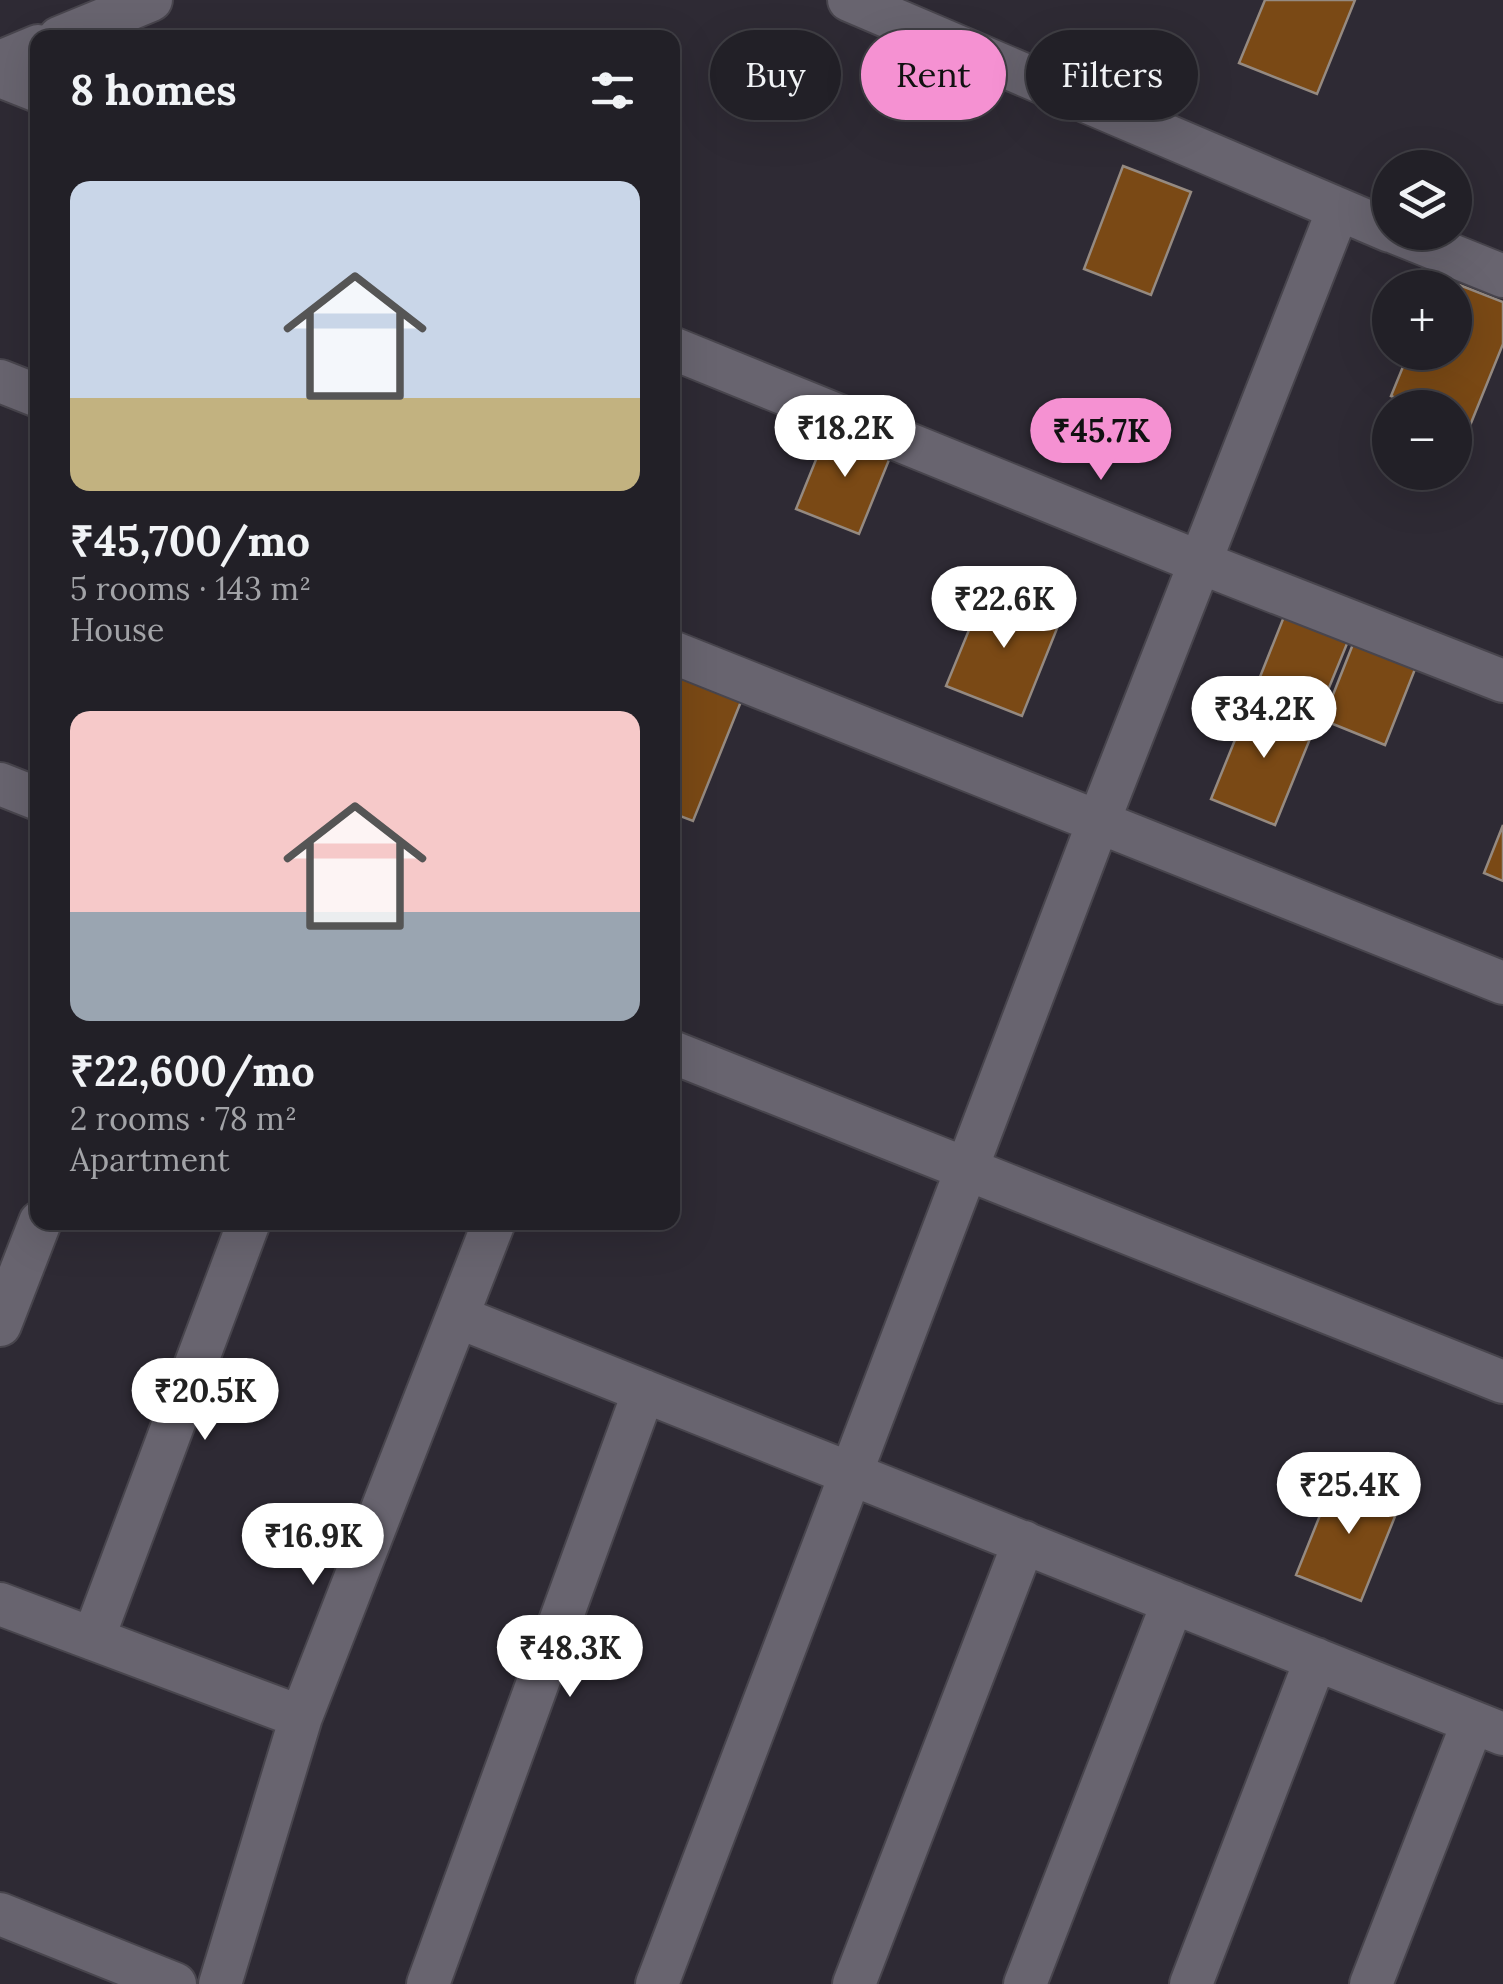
<!DOCTYPE html>
<meta charset="utf-8">
<style>
:root{--surface:#222027;--page:#2e2d33;--text:#f1f3f6;--muted:#a2a3a7;--line:#3f3e44;--accent:#f591d2}
body{margin:0;font-family:Lora,serif;background:var(--page);color:var(--text);height:100vh;display:flex;flex-direction:column;font-size:38px;white-space:nowrap}
*{box-sizing:border-box;margin:0}
p{font-size:32px;color:var(--muted)}
.icon{flex:none;width:55px;height:55px;fill:none;stroke:currentColor;stroke-width:2;stroke-linecap:round;stroke-linejoin:round}
.map{position:relative;flex:1;overflow:hidden}
.panel{position:absolute;left:30px;top:30px;width:650px;height:1200px;display:flex;flex-direction:column;background:var(--surface);border-radius:20px;box-shadow:0 10px 40px #0002,0 0 0 2px var(--line)}
.panel>*{flex:none}
.banner{position:absolute;left:710px;top:30px;width:642px;height:90px;display:flex;gap:20px}
.fabs{position:absolute;left:1372px;top:150px;display:grid;gap:20px}
.fabs a{display:grid;place-items:center;width:100px;height:100px;border-radius:50%;background:var(--surface);box-shadow:0 10px 40px #0002,0 0 0 2px var(--line);font-size:50px}
.price{position:absolute;translate:-50% -85px;padding:0 22px;border-radius:35px;background:#fff;color:#222;font-size:32px;line-height:65px;filter:drop-shadow(0 2px 5px #0008)}
.price::after{content:'';position:absolute;left:50%;top:60px;width:30px;height:22px;margin-left:-15px;background:inherit;clip-path:polygon(0 0,100% 0,50% 100%)}
.price.selected{background:var(--accent);color:#111}
ul{padding:0;list-style:none}
li{display:grid;align-content:center;gap:20px;height:530px;padding:0 40px}
li span{display:grid;place-items:center;height:310px;border-radius:20px;color:#555}
li>.icon{margin-inline-start:auto}
span .icon{width:180px;height:180px;fill:#fffc;stroke-width:1}
li b{font-size:42px}
h2{display:flex;justify-content:space-between;align-items:center;height:120px;padding:0 40px;font-size:42px}
.tag{padding:0 35px;border-radius:45px;background:var(--surface);box-shadow:0 10px 40px #0002,0 0 0 2px var(--line);font-size:35px;line-height:90px}
.tag.selected{background:var(--accent);color:#111}
.map>svg:first-child{display:block}
.building{fill:#7a4915;stroke:#958a81;stroke-width:2.5}
.lines{fill:none;stroke-linecap:round;stroke-linejoin:round}
.street-casing{stroke:#48454d;stroke-width:46}
.street{stroke:#68646f;stroke-width:42}
</style>
<div class="map">
<svg width="1503" height="1984" viewBox="0 0 1503 1984">
<rect width="100%" height="100%" fill="#2e2a34"/>
<path class="building" d="M1265,0H1355L1317,94L1239,63Z
M1123,166L1191,192L1151,295L1084,269Z
M1439,277L1503,302V344L1469,428L1455,422V408H1420L1391,396L1409,352H1455V288H1435Z
M830,425L893,450L859,534L796,509Z
M987,586L1062,616L1022,716L946,686Z
M1289,604L1353,629L1317,717L1254,692Z
M1359,629L1421,654L1385,745L1323,720Z
M672,667L746,689L693,821L672,813Z
M1252,698L1316,724L1275,825L1211,799Z
M1503,825V881L1484,873Z
M1337,1473L1402,1499L1361,1601L1296,1575Z"/>
<g class="lines">
<g class="street-casing">
<path id="street" d="M849,0L1390,231
M59,38L151,0
M0,62L38,46
M0,76L38,91
M1394,232L1503,276
M672,348L1199,562L1503,681
M0,381L38,396
M672,652L1503,983
M0,784L38,799
M672,1052L1503,1382
M458,1317L1503,1734
M0,1325L40,1222
M0,1604L301,1717
M93,1639L249,1222
M0,1914L175,1984
M220,1984L301,1717L494,1222
M428,1984L644,1391
M657,1984L1098,823L1338,210
M854,1984L1024,1542
M1025,1984L1173,1602
M1191,1984L1316,1659
M1371,1984L1473,1722"/>
</g>
<use href="#street" class="street"/>
</g>
</svg>
<div class="fabs">
<a><svg class="icon" aria-label="layers" viewBox="0 0 24 24"><path d="M12 4l9 5-9 5-9-5zM3 14l9 5 9-5"/></svg></a>
<a>+</a>
<a>−</a>
</div>
<b class="price" style="left:845px;top:480px">₹18.2K</b>
<b class="price selected" style="left:1101px;top:483px">₹45.7K</b>
<b class="price" style="left:1004px;top:651px">₹22.6K</b>
<b class="price" style="left:1264px;top:761px">₹34.2K</b>
<b class="price" style="left:205px;top:1443px">₹20.5K</b>
<b class="price" style="left:1349px;top:1537px">₹25.4K</b>
<b class="price" style="left:313px;top:1588px">₹16.9K</b>
<b class="price" style="left:570px;top:1700px">₹48.3K</b>
<div class="banner">
<a class="tag">Buy</a>
<a class="tag selected">Rent</a>
<a class="tag">Filters</a>
</div>
<section class="panel">
<h2>8 homes<svg class="icon" aria-label="filters" viewBox="0 0 24 24"><path d="M4 7h16M4 17h16"/><circle cx="9" cy="7" r="2"/><circle cx="15" cy="17" r="2"/></svg></h2>
<ul>
<li><span style="background:linear-gradient(#c9d6e8 70%,#c2b280 0)"><svg class="icon" aria-label="home" viewBox="0 0 24 24"><path d="M3 11l9-7 9 7M6 9v11h12V9"/></svg></span><div><b>₹45,700/mo</b><p>5 rooms · 143 m²</p><p>House</p></div></li>
<li><span style="background:linear-gradient(#f6c9c9 65%,#9aa5b1 0)"><svg class="icon" aria-label="home" viewBox="0 0 24 24"><path d="M3 11l9-7 9 7M6 9v11h12V9"/></svg></span><div><b>₹22,600/mo</b><p>2 rooms · 78 m²</p><p>Apartment</p></div></li>
</ul>
</section>
</div>
